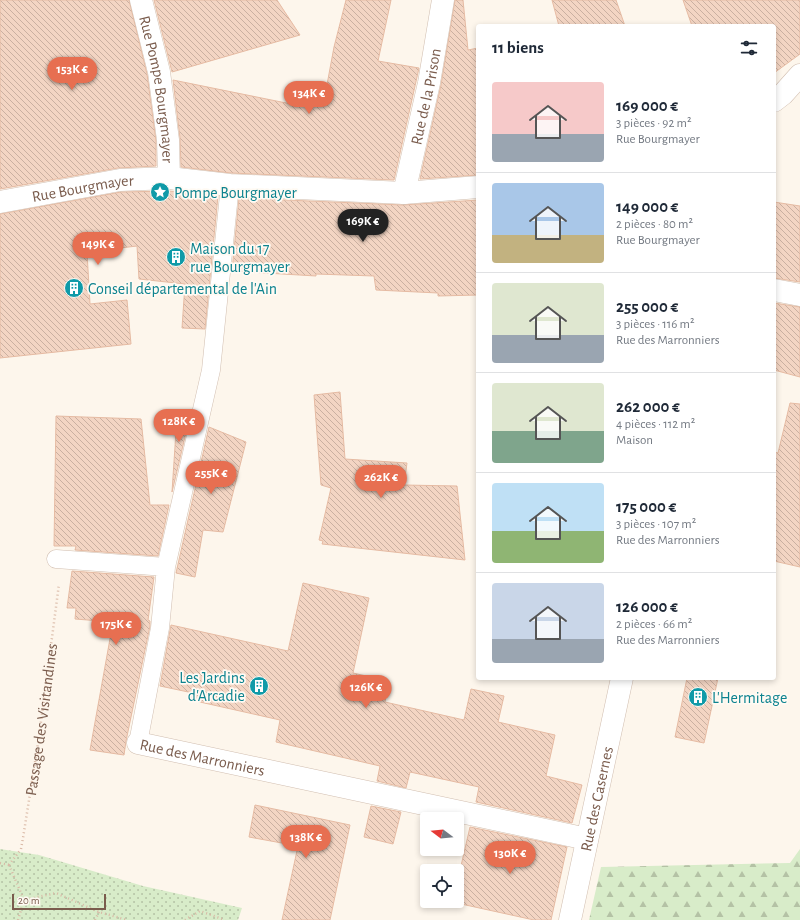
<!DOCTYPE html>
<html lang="fr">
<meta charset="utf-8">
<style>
:root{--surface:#fff;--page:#f2f2f3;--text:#1f2937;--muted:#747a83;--line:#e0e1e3;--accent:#e76f51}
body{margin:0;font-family:"Alegreya Sans",sans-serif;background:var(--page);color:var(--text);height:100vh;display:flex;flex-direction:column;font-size:15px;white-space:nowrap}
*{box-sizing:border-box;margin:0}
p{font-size:13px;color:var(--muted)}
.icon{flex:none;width:22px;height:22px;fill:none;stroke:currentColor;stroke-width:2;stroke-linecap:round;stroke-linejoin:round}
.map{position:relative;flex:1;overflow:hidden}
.side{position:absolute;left:476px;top:24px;width:300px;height:656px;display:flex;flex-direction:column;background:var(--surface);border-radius:4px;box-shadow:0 2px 6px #0003}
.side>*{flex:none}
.needle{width:26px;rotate:286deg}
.tools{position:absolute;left:420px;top:812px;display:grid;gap:8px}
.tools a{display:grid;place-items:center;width:44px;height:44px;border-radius:4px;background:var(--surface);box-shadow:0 2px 6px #0003;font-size:20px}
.scale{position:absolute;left:12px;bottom:10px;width:94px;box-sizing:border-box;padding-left:4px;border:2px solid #7a5c4d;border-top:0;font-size:11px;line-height:14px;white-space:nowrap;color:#7a5c4d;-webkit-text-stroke:3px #fffaf3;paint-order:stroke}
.price{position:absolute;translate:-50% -34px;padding:0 9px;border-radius:14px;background:var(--accent);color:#fff;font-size:13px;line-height:26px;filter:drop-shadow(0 1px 2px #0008)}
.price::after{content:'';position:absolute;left:50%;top:24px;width:12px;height:9px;margin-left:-6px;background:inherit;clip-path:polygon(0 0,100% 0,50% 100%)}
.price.selected{background:#222;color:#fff}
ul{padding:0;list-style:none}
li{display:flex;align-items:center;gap:12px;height:100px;padding:0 16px}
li+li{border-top:1px solid var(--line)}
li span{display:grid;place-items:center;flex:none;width:112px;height:80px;border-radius:4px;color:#555}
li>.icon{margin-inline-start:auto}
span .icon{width:48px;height:48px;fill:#fffc;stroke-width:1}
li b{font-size:17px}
h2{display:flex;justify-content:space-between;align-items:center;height:48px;padding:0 16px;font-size:17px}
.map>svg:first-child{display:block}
.green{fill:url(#green-dots)}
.forest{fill:url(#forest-firs)}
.building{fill:url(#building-back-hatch);stroke:#e6bba3}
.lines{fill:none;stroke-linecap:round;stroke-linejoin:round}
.service-casing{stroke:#d1beb0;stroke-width:19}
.minor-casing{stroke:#d1beb0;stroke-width:23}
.path{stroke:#d9b8a5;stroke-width:2.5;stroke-dasharray:1 3;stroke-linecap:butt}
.service{stroke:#fff;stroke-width:18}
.minor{stroke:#fff;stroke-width:22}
.labels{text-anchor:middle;stroke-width:3.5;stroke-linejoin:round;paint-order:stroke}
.street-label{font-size:16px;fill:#7a5c4d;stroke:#fffaf3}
.culture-label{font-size:16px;fill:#0d838f;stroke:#fffaf3;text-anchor:start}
</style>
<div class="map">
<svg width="800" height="920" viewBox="0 0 800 920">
<defs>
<pattern id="green-dots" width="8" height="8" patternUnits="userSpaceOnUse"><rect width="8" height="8" fill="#d8ecc9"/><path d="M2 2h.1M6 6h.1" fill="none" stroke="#b4c2a5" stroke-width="1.8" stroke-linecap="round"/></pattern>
<pattern id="forest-firs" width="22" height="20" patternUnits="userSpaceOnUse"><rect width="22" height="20" fill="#d8ecc9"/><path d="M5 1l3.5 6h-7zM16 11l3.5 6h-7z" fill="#b4c2a5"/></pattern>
<pattern id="building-back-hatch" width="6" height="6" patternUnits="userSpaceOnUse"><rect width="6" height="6" fill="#f3d5c3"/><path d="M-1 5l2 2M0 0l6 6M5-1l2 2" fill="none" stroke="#cab0a1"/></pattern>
</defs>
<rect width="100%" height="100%" fill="#fdf6ec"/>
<path class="green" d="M0,849L39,855L143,886L242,908L238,920H0Z"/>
<path class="forest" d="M800,849V920H589L601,867L790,863Z"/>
<path class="building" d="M0,0H129L147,74L156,141V166L118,168L0,189Z
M154,0H277L300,35L172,72Z
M346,0H391L378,61L419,68L394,180L231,173L181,167L180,138L173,80L296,105L302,82L326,90L334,47Z
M455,0H463L468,50L478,48V175L420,179L441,85Z
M552,0H616L625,26H559Z
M683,0H800V54L774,73V26H692Z
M169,191L218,196L205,329L182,328L185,284L139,279L137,246L87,252L90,304L127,300L131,344L0,358V214L121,192Z
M239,198L403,205L478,200V295L438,296V293L376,290L374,276L316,274V276L232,271Z
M774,202L800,206V282L774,278Z
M774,303L800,307V377L774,370Z
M340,392L345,459L407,463L404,485L457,486L465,560L322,544L323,541L319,540L331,488L321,485L314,395Z
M790,403L800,404V567L774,561V452L778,453Z
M56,416L141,419L150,505H169L158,556L75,550L76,546H54Z
M177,416L189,420L172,492Z
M209,427L246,442L223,532L203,530L195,577L176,573Z
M72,571L154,577L148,620L150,621V626L126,741L124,755L90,750L113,622L75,619L76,608H67Z
M303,583L369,598L353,673L388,681L385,702L464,720L471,689L504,696L498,722L555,735L546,776L582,785L572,823L476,802L479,787L410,772L406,788L377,781L380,766L276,742L280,720L191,700L193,693L160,686L171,625L288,651Z
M687,678H718L704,743L675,737Z
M255,805L350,825L330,920H282L298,846L249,837Z
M371,806L401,812L393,844L364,837Z
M470,827L567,847L551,920H534L452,902L457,901V883Z"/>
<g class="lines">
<g class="service-casing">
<path id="service" d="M56,559L166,567
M138,743L160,628L166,567L211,370L230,185"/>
</g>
<g class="minor-casing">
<g id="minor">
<path id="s2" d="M141,0L159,72L168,140L169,178"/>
<path d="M774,101L783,94L800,75"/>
<path id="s3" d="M404,193L429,83L443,0"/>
<path id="s4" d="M0,202L120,180L169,178L230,185L404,193L478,187"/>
<path d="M774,290L800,295"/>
<path id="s5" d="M138,743L587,839"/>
<path id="s6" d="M570,920L622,678"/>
</g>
</g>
<g class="path">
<path d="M0,863L9,865"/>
<path id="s1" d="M9,865L21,849L23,838L39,737L59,584"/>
<path d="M9,865L24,900L56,893L99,912L127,920"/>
<path d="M18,920L24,900"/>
<path d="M95,920L99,912"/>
<path d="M185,920L200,911L225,920"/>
</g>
<use href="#service" class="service"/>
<use href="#minor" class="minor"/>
</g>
<defs>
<g id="sight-disc" transform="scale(1)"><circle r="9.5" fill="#0f9aa8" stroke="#fffaf3"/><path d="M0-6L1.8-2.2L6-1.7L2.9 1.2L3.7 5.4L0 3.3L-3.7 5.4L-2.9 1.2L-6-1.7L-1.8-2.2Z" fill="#fff"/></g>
<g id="building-disc" transform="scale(1)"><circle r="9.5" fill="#0f9aa8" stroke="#fffaf3"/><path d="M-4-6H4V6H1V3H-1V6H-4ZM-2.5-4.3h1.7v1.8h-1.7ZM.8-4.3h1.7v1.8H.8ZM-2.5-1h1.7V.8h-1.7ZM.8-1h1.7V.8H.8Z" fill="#fff"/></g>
</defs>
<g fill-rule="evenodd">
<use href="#sight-disc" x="160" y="192"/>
<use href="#building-disc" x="176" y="257"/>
<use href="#building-disc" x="74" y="288"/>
<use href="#building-disc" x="259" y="686"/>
<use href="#building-disc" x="698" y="697"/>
</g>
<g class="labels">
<g class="street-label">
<text dy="6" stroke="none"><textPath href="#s2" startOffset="91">Rue Pompe Bourgmayer</textPath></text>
<text dy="6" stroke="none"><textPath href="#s3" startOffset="99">Rue de la Prison</textPath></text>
<text dy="6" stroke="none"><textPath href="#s4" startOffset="84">Rue Bourgmayer</textPath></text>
<text dy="6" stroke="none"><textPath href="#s1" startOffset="151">Passage des Visitandines</textPath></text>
<text dy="6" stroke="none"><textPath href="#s5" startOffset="66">Rue des Marronniers</textPath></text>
<text dy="6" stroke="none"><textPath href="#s6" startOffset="124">Rue des Casernes</textPath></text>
</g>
<g class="culture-label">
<text x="174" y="198">Pompe Bourgmayer</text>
<text x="190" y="254">Maison du 17<tspan x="190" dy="18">rue Bourgmayer</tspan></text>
<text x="88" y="294">Conseil départemental de l'Ain</text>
<text x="245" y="683" text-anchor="end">Les Jardins<tspan x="245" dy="18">d'Arcadie</tspan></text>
<text x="712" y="703">L'Hermitage</text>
</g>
</g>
</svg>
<div class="tools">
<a><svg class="needle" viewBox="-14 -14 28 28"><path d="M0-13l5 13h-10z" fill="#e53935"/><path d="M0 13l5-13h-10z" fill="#747a83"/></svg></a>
<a><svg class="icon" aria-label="locate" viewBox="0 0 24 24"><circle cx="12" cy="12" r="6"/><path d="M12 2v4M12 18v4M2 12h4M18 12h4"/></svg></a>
</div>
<div class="scale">20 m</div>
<b class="price" style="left:72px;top:91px">153K €</b>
<b class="price" style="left:309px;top:115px">134K €</b>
<b class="price selected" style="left:363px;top:243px">169K €</b>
<b class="price" style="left:98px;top:266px">149K €</b>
<b class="price" style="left:179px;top:443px">128K €</b>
<b class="price" style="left:211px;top:495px">255K €</b>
<b class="price" style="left:381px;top:499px">262K €</b>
<b class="price" style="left:116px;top:646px">175K €</b>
<b class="price" style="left:366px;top:709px">126K €</b>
<b class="price" style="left:306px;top:859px">138K €</b>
<b class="price" style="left:510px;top:875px">130K €</b>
<section class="side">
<h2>11 biens<svg class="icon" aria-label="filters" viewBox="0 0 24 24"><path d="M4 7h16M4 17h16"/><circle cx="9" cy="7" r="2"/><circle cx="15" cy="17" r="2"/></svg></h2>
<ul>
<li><span style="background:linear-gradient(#f6c9c9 65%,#9aa5b1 0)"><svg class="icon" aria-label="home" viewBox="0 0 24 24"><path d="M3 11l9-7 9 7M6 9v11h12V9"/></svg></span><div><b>169 000 €</b><p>3 pièces · 92 m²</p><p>Rue Bourgmayer</p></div></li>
<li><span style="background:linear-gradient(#a9c7e8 65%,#c2b280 0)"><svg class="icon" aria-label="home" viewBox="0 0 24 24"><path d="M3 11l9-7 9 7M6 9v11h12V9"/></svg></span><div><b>149 000 €</b><p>2 pièces · 80 m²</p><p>Rue Bourgmayer</p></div></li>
<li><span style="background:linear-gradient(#dfe7d0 65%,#9aa5b1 0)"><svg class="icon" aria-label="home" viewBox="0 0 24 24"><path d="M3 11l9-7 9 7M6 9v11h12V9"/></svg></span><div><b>255 000 €</b><p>3 pièces · 116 m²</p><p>Rue des Marronniers</p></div></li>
<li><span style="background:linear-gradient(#dfe7d0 60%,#7fa58c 0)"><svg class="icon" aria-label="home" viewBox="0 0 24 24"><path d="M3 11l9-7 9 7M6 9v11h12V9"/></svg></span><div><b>262 000 €</b><p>4 pièces · 112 m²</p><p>Maison</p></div></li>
<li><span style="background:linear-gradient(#bfe0f5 60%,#8fb573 0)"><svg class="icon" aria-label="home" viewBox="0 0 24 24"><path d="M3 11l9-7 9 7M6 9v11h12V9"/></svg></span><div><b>175 000 €</b><p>3 pièces · 107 m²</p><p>Rue des Marronniers</p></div></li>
<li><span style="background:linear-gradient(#c9d6e8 70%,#9aa5b1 0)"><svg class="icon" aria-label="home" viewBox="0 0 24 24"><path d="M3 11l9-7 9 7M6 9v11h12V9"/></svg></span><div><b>126 000 €</b><p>2 pièces · 66 m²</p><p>Rue des Marronniers</p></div></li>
</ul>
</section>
</div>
